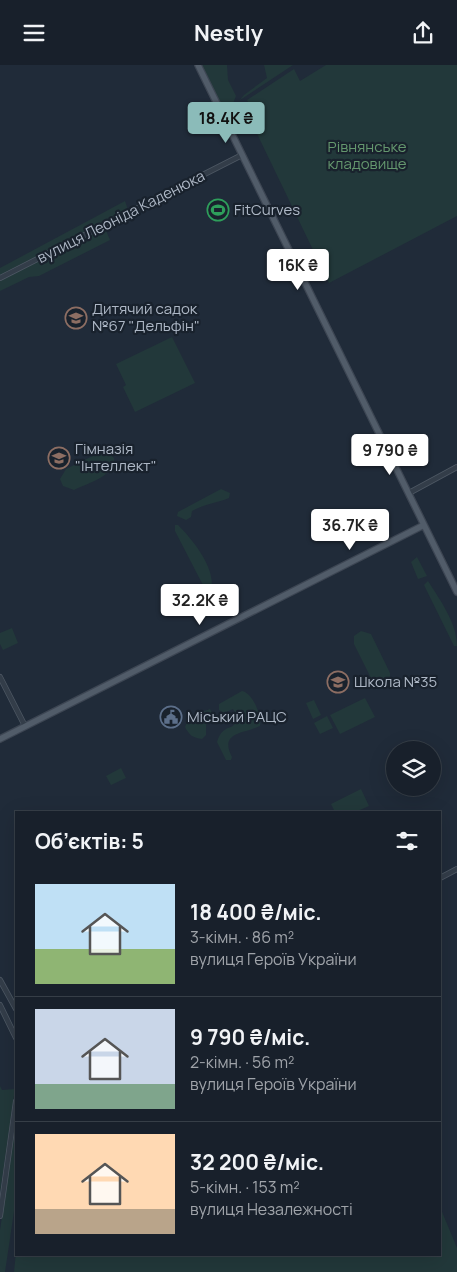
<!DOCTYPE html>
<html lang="uk">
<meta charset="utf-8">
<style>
:root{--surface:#18202b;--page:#212833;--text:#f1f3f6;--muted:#9fa3a9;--line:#363e47;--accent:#8bbbb9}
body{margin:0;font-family:Manrope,sans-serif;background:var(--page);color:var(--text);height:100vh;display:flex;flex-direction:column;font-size:19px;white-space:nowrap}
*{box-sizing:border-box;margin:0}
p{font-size:16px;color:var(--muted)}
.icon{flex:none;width:28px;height:28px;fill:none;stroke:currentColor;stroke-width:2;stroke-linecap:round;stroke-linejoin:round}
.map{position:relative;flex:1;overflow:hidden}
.details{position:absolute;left:15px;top:746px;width:426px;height:445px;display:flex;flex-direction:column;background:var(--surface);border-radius:0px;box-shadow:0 5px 20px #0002,0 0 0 1px var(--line)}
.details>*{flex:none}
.tools{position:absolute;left:386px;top:676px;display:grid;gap:10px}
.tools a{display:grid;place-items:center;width:55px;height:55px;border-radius:50%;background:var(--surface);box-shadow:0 5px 20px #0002,0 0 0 1px var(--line);font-size:25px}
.price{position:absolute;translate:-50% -42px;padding:0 11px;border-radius:5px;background:#fff;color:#222;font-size:16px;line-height:32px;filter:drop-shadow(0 1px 2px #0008)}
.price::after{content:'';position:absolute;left:50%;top:30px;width:15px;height:11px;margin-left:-8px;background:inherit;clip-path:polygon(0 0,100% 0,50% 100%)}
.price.current{background:var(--accent);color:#111}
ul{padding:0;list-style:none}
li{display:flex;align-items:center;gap:15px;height:125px;padding:0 20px}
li+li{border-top:1px solid var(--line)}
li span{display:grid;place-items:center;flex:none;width:140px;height:100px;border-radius:0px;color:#555}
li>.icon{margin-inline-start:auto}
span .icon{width:60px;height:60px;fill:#fffc;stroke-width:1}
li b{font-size:21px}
h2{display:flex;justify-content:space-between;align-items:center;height:60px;padding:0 20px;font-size:21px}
header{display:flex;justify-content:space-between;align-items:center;height:65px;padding:0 20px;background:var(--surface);font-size:22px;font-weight:700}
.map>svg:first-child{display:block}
.green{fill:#22383a}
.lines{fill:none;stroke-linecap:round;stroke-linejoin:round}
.minor-casing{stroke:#4e5864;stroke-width:6}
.major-casing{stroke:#3d4653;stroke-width:8}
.minor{stroke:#333d49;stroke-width:4.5}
.major{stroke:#515c69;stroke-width:5.5}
.labels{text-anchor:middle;stroke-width:4.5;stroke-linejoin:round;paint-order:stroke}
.park-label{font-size:15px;fill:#64976e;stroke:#19222d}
.poi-label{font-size:15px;fill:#aeb8c6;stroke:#19222d;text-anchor:start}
.street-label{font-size:15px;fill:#aeb8c6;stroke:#19222d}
</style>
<header><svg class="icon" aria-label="menu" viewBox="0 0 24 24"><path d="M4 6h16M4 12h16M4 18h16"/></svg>Nestly<svg class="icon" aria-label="share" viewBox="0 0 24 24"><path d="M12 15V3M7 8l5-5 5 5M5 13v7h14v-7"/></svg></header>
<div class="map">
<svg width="457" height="1207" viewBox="0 0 457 1207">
<rect width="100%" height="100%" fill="#202b39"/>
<path class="green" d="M201,0H227L228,15L236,31L230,46H224Z
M264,0H293L240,35L244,30L267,13Z
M326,0H457V151L329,218L246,46L251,43L247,35L294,4L300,16Z
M125,136L128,145L0,210V203Z
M105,163L110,175L39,211L29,212L0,226V216Z
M172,272L195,318L135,347L123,322L126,320L116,299Z
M101,387H108L114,393C117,410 87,419 74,425L63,421L60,414L66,404Z
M221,424L230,428L229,433C217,438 204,439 192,446L191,452L186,455L177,451L178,447Z
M175,460H178C193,475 217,504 211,527L208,528L206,526L175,466Z
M417,492L427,511L418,514L411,497Z
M428,516C440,535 457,558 457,581H454L424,520Z
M12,563L18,578L3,585L0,579V568Z
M361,566L371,569L390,608V615L385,621H378L373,617L354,579V571Z
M242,626C253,628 262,651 260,661C243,669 219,667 232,692L231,695H226L217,677C220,667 224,664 233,661L237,651L233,644L224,648L219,645V639Z
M365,633L375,652L340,669L330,650Z
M314,635L321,650L313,654L306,638Z
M210,644L213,650L206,660V670L202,674C193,673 189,670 185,662C189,650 200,648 210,644Z
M327,651L333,663L320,669L314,658Z
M121,703L126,713L111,720L106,711Z
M361,724L369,741L355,747H335L331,739Z
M0,1021L2,1025L15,1024L0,1128Z
M16,1054V1133L5,1207H0V1165Z
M440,1142L457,1183V1207H14L16,1187V1190H440Z"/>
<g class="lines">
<g class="minor-casing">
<path id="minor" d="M0,213L242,90
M409,428L457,402
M0,612L25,661
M440,813L457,804
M0,915L16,944
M0,940L16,973
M0,1151L16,1036"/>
</g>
<g class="major-casing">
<path id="major" d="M198,0L457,527
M0,674L424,460"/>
</g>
<use href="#minor" class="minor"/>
<use href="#major" class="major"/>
</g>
<defs>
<g id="stadium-ring" transform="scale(1.125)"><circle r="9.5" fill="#19222d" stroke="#2e9e5b" stroke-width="1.5"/><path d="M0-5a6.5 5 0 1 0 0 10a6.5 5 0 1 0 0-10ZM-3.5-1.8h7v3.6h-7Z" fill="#2e9e5b"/></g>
<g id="school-ring" transform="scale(1.125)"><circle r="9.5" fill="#19222d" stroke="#8d6e63" stroke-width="1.5"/><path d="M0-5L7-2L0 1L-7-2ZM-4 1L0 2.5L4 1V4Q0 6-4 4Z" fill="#8d6e63"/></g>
<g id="civic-ring" transform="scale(1.125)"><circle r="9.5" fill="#19222d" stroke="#5c6f8a" stroke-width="1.5"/><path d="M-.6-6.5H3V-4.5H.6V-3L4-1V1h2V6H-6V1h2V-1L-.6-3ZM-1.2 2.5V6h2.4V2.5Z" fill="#5c6f8a"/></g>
</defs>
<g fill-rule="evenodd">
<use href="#stadium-ring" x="218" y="145"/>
<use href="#school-ring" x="76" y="253"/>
<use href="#school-ring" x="59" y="393"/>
<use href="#school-ring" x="338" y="617"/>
<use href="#civic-ring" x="171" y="652"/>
</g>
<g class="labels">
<g class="park-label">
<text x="367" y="87">Рівнянське<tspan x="367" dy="17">кладовище</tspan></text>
</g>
<g class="poi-label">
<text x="234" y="150">FitCurves</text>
<text x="92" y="249">Дитячий садок<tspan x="92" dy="17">№67 "Дельфін"</tspan></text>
<text x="75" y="389">Гімназія<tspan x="75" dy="17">"Інтеллект"</tspan></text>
<text x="354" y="622">Школа №35</text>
<text x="187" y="657">Міський РАЦС</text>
</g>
<g class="street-label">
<text transform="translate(121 152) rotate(-27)" y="5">вулиця Леоніда Каденюка</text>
</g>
</g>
</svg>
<div class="tools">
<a><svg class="icon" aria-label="layers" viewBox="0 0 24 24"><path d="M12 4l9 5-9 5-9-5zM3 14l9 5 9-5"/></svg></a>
</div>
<b class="price current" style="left:226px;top:79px">18.4K ₴</b>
<b class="price" style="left:298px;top:226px">16K ₴</b>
<b class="price" style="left:390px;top:411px">9 790 ₴</b>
<b class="price" style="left:350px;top:486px">36.7K ₴</b>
<b class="price" style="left:200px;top:561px">32.2K ₴</b>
<section class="details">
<h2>Об’єктів: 5<svg class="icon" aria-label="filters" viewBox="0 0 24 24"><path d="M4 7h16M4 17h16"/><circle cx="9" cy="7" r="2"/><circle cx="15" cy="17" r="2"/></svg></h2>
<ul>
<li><span style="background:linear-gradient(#bfe0f5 65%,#8fb573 0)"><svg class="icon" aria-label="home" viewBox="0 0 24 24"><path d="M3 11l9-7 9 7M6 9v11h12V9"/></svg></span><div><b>18 400 ₴/міс.</b><p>3-кімн. · 86 m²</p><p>вулиця Героїв України</p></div></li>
<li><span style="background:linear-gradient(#c9d6e8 75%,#7fa58c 0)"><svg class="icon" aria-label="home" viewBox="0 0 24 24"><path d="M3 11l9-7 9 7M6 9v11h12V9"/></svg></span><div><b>9 790 ₴/міс.</b><p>2-кімн. · 56 m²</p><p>вулиця Героїв України</p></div></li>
<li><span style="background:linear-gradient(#ffd9b3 75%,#b9a48a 0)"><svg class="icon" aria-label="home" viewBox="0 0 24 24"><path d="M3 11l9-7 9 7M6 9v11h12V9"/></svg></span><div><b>32 200 ₴/міс.</b><p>5-кімн. · 153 m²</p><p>вулиця Незалежності</p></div></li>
</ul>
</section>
</div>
